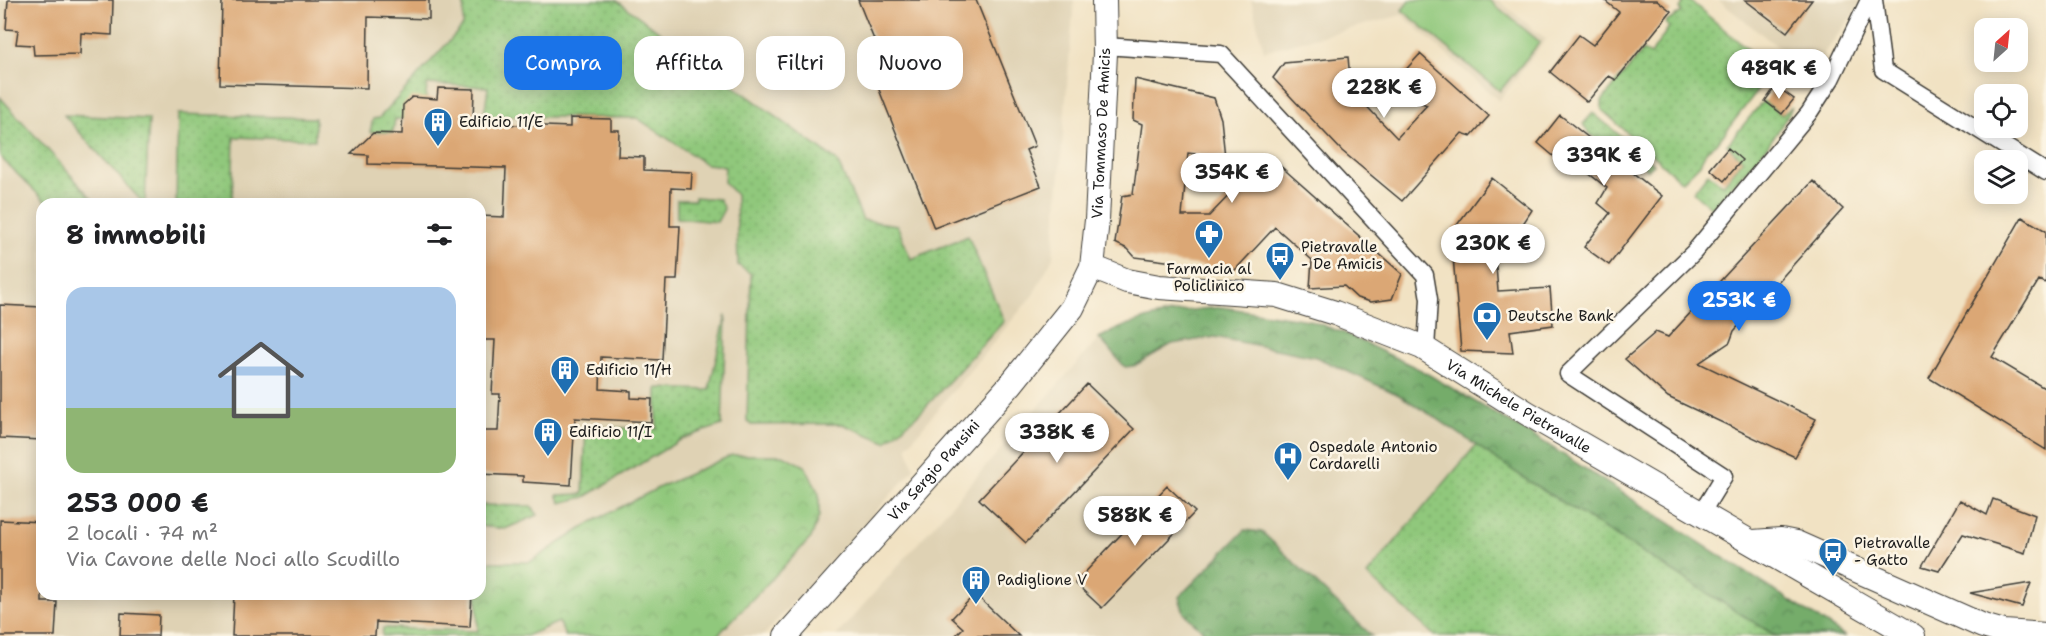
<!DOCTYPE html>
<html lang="it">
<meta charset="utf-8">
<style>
:root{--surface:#fff;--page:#f6f6f6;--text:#202124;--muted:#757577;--accent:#1a73e8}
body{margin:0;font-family:"Shantell Sans",sans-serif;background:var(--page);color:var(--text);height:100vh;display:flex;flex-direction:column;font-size:22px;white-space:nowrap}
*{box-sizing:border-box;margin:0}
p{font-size:20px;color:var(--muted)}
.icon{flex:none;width:33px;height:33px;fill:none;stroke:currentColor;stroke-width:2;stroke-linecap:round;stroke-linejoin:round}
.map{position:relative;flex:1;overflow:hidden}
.sheet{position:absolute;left:36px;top:198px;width:450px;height:402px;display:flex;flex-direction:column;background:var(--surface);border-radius:18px;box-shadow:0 3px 15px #0003}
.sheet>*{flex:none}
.banner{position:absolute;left:504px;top:36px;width:570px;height:54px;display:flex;gap:12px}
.needle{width:39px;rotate:27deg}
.fabs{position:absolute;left:1974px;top:18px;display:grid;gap:12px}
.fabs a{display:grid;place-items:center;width:54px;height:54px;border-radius:12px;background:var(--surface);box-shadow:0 3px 15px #0003;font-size:30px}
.price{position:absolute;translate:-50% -51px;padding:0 14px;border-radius:21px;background:#fff;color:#222;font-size:20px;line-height:39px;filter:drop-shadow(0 2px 3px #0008)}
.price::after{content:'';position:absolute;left:50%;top:36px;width:18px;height:14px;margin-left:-9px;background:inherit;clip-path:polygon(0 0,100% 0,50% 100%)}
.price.current{background:var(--accent);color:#fff}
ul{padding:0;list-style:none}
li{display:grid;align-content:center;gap:12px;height:318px;padding:0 30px}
li span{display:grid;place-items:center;height:186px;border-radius:18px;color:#555}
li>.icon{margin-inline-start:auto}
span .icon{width:108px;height:108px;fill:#fffc;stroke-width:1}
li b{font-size:26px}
h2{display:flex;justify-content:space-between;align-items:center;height:72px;padding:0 30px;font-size:26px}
.chip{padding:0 21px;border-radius:18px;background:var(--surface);box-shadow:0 3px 15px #0003;font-size:21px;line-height:54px}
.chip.current{background:var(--accent);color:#fff}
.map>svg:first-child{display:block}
.built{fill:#dfd2b4;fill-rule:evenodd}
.grass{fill:url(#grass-dots);stroke:#56724c;stroke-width:1.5}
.forest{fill:url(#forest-crowns);stroke:#486444;stroke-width:1.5}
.park{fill:url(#park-crowns);stroke:#56724c;stroke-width:1.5}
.pitch{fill:#90c87b;stroke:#56724c;stroke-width:1.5}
.building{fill:#dba774}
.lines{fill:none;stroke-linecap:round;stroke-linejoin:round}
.minor-casing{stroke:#3c3a35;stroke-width:19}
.secondary-casing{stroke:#3c3a35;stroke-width:26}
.minor{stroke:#fff;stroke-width:16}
.secondary{stroke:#fff;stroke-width:24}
.labels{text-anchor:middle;stroke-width:5;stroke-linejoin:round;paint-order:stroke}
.poi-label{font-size:15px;fill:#1c1c1c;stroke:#fcf5e5;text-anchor:start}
.street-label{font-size:15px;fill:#1c1c1c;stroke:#fcf5e5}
</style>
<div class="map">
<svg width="2046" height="636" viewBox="0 0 2046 636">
<defs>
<pattern id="grass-dots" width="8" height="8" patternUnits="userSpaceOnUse" patternTransform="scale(1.5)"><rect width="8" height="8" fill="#90c87b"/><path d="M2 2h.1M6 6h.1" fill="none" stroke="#7cab6a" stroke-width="1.8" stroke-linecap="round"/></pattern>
<pattern id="forest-crowns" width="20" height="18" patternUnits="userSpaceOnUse" patternTransform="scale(1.5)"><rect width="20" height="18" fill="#74ac6b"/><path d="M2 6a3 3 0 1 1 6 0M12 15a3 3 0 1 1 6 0" fill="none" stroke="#5e8b57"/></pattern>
<pattern id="park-crowns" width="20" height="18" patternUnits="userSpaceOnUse" patternTransform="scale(1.5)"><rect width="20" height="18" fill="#90c87b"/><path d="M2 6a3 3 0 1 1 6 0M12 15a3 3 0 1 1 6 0" fill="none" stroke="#7cab6a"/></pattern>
</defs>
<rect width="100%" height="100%" fill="#fcf5e5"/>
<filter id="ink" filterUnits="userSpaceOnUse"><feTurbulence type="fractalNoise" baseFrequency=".0167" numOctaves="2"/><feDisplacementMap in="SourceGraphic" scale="12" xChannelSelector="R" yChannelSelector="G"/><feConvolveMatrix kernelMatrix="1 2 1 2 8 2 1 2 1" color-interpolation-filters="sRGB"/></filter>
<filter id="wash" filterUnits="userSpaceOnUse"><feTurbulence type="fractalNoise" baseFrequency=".008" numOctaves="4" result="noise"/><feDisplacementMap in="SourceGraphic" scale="24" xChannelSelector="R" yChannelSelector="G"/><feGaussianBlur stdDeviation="1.35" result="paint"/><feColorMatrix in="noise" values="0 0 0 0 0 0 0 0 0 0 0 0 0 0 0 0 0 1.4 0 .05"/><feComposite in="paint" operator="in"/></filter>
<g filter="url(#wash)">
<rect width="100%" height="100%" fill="#f1e2c3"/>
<path class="built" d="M0,0H1074L1053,257L1033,295L907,446L914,469L763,636H0ZM42,204H480V594H42Z
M1251,0H1498L1546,39L1499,101L1402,15L1264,51Z
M1718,0H1861L1854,13L1810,72Z
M1222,307L1309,320L1344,333L1421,370L1542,441L1845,636H836L1099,338L1127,323L1173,311Z"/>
<path class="grass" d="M464,0H616L837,161L863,220L897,225L911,259L968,236L1004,321L922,411L886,442L842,424L751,425L747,421L751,274L738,265L736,195L724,182L725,166L706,164L637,118L484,116L488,87L427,84L424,120L395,119L393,132H370L373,119L379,118L463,26Z
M1685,0H1689L1773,70L1718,142L1707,150L1700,164L1682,182L1602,110V101L1643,50L1650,55L1669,27L1665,23L1682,12L1680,9Z
M0,97L97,204H48L4,161L0,156Z
M1763,101L1782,115L1792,107C1773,145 1742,176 1712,208L1693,192L1708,173L1723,185L1743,160L1727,145Z
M1593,113L1654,164L1648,170L1622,148L1615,155L1588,132L1583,124Z
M178,114L315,118V140L234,137L232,204H176Z
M64,115L149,119L145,204H144Z
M695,197L719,199L724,209L717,222L677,218V200H695Z
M726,315L722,425L682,439L585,497L561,503L557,495L583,494L586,427L657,429V388L709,390Z
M1477,444L1533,484L1776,636H1435L1367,575Z
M480,505L531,506L538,515L505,529L480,526Z"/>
<path class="forest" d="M1222,307L1309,320L1344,333L1421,370L1542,441L1845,636H1776L1533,484L1436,418L1399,395L1316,357L1215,337L1172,344L1134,366L1125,367L1099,338C1140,316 1175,311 1222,307Z
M1245,530L1262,532L1372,636H1208L1184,613L1179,597Z"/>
<path class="park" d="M732,455H783L805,466L819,494V516L811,538L717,636H565L559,622L526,636H382L383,628L478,631L477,594H480V562H530L592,522L660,487Z"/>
<path class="pitch" d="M1410,0H1489L1540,42L1500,91L1402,10Z"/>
<g id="blocks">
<path class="building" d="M8,0H113L112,35L81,33L80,54L34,55L33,45L16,44L18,30L6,29Z
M222,0H429V19L368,17L367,88L220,84Z
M858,0H976L1035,146L1026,150L1041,186L934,228L872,72L885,67Z
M1604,0H1657L1671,11L1616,80L1609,76L1587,102L1550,72L1579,35L1593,45L1619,12Z
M1745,0H1812L1787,32Z
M1420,54L1489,116L1471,136L1462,133L1402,201L1342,151L1273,78L1284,63L1348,57L1351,90L1397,138L1427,105L1407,97L1401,75Z
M1135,79L1214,98L1221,119L1225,157L1188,153L1182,216H1209L1268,155L1402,274L1392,299L1371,302L1357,298L1344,286L1310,288L1312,260L1275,227L1235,270L1135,257L1128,249L1115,243L1122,196L1133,194L1142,124L1133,120Z
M1776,86L1794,99L1782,114L1765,101Z
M438,88L474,89L473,123L570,127V118L611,119V130H619L618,156L644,157V170L692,172L691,189L671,188L670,226H680L677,280H666L662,360L601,357L600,389L631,391V398L652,399L651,422L575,418L571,485L523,482V476L480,474V431H498L500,394H492L495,340H480V216L504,217L506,168L368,164V155L351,154L373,133L402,134L403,105L412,97L437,99Z
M1560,115L1662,196L1609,265L1584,247L1610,213L1598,203L1607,188L1569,158L1564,165L1538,143Z
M1728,148L1742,160L1724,181L1710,169Z
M1492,178L1532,210L1504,253L1495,254L1498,291L1550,288L1553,325L1510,331L1513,353L1461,351L1451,233Z
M1813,181L1843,209L1734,331L1730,342L1699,363L1816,419L1795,457L1668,397L1625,359L1656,332L1668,337Z
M2022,217L2046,231V283L2039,280L1992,357L2046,389V450L1929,378Z
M0,305L42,307V440L0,438Z
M1087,384L1134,429L1026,543L979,499Z
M1167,486L1195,512L1102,608L1075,583Z
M1993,499L2035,515L2025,553L1963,534L1939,571L1922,566L1960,500L1987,515Z
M0,520L42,522V602H57L55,636H0Z
M2031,583L2022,607L1970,593Z
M234,594H472L470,627L376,622L375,636H232Z
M975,594L1019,636H955L963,628L952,618Z
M121,613L159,615L158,636H120Z"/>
</g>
</g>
<g filter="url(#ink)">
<use href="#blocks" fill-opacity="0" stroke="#3c3a35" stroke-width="1.5"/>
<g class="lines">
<g class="minor-casing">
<path id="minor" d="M1874,0L1883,70L2046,172
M1105,46L1221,54L1425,275L1429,299L1426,349
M1702,512L1724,476L1568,374L1694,252L1809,113L1831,79L1869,0"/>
</g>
<g class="secondary-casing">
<g id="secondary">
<path id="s1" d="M1092,267L1127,281L1159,287L1277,295L1335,313L1422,347L1527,413L1913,636"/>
<path d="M1753,542L1781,540L1796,543L1983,626L2004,632L2046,635"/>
<path id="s2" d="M786,636L1011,384L1072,308L1092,267L1097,220L1105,53L1104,0"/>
</g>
</g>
<use href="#minor" class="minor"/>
<use href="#secondary" class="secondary"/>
</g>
</g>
<defs>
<g id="building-pin" transform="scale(1.5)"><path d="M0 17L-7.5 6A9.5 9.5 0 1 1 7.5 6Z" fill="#1f6fb2" stroke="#fcf5e5"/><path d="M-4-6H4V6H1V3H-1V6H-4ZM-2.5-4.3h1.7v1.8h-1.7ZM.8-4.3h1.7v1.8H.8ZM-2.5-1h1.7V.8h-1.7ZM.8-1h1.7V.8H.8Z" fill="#fff"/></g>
<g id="pharmacy-pin" transform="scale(1.5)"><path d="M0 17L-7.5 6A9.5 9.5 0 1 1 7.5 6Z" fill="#1f6fb2" stroke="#fcf5e5"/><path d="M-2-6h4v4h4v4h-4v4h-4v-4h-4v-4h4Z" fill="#fff"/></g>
<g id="bus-pin" transform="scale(1.5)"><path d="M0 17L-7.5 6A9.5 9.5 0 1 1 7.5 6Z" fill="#1f6fb2" stroke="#fcf5e5"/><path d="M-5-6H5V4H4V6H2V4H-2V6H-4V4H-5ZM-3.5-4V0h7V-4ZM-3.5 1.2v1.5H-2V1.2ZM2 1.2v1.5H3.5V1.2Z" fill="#fff"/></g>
<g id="bank-pin" transform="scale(1.5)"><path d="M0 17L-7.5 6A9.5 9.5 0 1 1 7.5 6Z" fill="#1f6fb2" stroke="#fcf5e5"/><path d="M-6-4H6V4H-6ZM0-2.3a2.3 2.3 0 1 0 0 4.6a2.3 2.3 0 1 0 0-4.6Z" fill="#fff"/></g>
<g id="hospital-pin" transform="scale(1.5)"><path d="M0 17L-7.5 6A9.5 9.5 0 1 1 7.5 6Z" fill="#1f6fb2" stroke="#fcf5e5"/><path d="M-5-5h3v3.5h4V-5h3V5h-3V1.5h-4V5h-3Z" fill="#fff"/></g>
</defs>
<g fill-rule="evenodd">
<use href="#building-pin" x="438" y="122"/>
<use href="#pharmacy-pin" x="1209" y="234"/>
<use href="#bus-pin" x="1280" y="256"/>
<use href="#bank-pin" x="1487" y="316"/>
<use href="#building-pin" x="565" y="370"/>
<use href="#building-pin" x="548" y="432"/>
<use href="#hospital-pin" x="1288" y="456"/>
<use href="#bus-pin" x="1833" y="552"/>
<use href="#building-pin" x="976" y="580"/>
</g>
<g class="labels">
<g class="poi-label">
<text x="459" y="127">Edificio 11/E</text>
<text x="1301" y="252">Pietravalle<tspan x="1301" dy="17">- De Amicis</tspan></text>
<text x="1209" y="274" text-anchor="middle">Farmacia al<tspan x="1209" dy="17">Policlinico</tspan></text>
<text x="1508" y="321">Deutsche Bank</text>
<text x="586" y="375">Edificio 11/H</text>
<text x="569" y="437">Edificio 11/I</text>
<text x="1309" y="452">Ospedale Antonio<tspan x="1309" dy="17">Cardarelli</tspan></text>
<text x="1854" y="548">Pietravalle<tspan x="1854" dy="17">- Gatto</tspan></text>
<text x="997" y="585">Padiglione V</text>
</g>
<g class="street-label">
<text dy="5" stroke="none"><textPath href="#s2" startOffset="615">Via Tommaso De Amicis</textPath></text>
<text dy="5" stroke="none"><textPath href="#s1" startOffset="456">Via Michele Pietravalle</textPath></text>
<text dy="5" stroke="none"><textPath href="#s2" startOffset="222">Via Sergio Pansini</textPath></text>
</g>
</g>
</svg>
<div class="fabs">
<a><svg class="needle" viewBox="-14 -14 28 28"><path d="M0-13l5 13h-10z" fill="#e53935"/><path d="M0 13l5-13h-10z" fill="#757577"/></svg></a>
<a><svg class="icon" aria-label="locate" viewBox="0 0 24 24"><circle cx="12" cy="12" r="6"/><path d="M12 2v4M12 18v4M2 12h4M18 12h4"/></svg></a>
<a><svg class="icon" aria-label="layers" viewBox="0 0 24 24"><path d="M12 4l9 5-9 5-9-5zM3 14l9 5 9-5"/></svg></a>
</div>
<b class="price" style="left:1779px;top:100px">489K €</b>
<b class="price" style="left:1384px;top:119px">228K €</b>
<b class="price" style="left:1604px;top:187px">339K €</b>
<b class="price" style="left:1232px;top:204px">354K €</b>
<b class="price" style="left:1493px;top:275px">230K €</b>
<b class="price current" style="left:1739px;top:332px">253K €</b>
<b class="price" style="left:1057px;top:464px">338K €</b>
<b class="price" style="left:1135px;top:547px">588K €</b>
<div class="banner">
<a class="chip current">Compra</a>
<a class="chip">Affitta</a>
<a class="chip">Filtri</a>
<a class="chip">Nuovo</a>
</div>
<section class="sheet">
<h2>8 immobili<svg class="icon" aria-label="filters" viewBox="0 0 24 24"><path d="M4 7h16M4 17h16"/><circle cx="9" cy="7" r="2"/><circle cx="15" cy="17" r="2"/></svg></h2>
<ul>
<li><span style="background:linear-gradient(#a9c7e8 65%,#8fb573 0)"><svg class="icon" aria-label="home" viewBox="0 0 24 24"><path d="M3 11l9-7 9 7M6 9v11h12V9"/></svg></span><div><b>253 000 €</b><p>2 locali · 74 m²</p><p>Via Cavone delle Noci allo Scudillo</p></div></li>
</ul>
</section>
</div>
